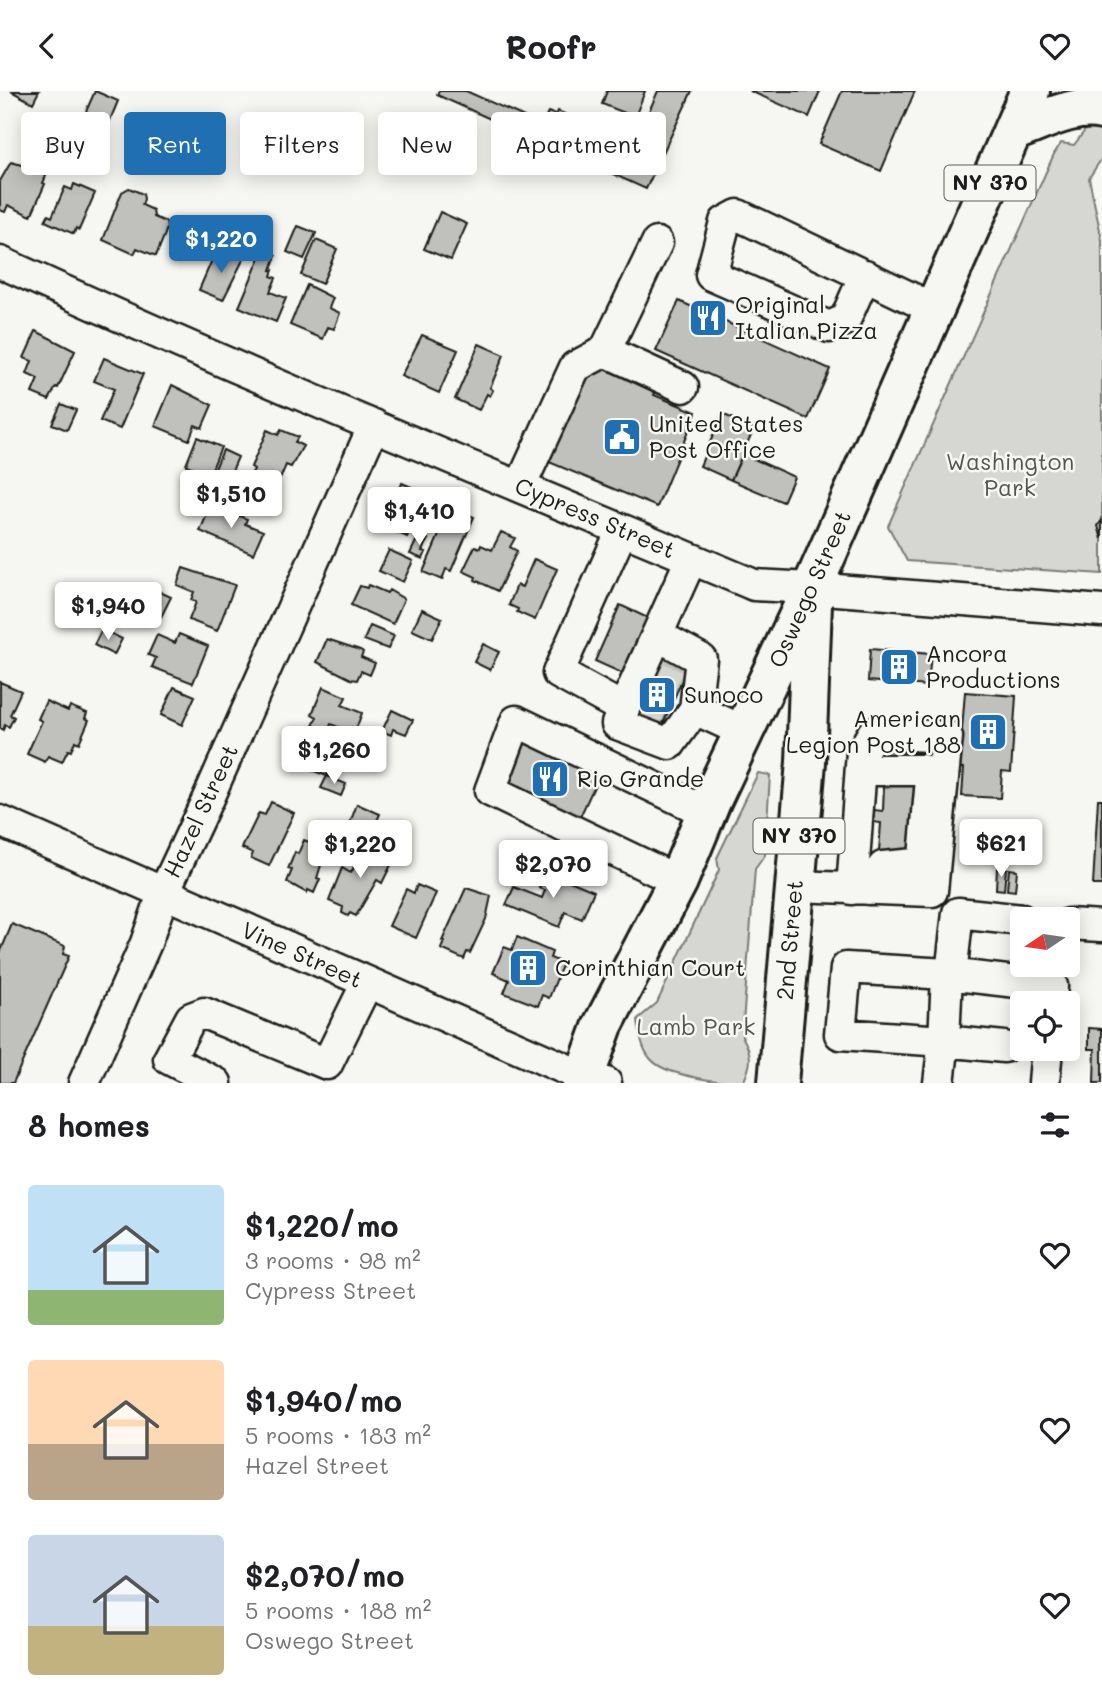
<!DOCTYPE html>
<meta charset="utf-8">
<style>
:root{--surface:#fff;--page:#f6f6f6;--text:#202124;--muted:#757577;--accent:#1f6fb2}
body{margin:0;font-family:Mali,sans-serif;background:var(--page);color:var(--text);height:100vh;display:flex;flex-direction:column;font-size:26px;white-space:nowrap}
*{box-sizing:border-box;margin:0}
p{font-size:23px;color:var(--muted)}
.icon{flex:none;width:38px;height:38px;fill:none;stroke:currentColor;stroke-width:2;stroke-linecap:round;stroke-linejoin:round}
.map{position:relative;height:992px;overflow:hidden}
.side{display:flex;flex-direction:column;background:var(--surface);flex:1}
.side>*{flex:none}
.guide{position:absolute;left:21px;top:21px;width:700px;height:63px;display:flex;gap:14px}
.needle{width:46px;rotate:257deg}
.controls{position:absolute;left:1010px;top:816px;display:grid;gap:14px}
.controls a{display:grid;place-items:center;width:70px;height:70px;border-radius:7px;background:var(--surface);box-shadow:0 4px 18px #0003;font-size:35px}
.price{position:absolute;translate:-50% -60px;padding:0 16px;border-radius:7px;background:#fff;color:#222;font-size:23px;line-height:46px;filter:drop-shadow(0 2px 4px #0008)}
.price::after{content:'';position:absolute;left:50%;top:42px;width:21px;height:16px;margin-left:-10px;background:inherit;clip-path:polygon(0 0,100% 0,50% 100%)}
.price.on{background:var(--accent);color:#fff}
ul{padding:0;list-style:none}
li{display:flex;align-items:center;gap:21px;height:175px;padding:0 28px}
li span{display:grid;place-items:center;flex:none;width:196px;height:140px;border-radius:7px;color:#555}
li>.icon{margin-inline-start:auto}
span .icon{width:84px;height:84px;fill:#fffc;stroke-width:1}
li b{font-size:30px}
h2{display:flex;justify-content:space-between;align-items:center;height:84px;padding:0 28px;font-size:30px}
.chip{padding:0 24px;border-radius:7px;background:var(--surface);box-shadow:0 4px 18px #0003;font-size:24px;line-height:63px}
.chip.on{background:var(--accent);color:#fff}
header{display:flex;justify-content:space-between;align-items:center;height:91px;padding:0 28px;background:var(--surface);font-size:32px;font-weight:700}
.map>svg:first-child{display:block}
.green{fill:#d6d6d2;stroke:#797977;stroke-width:2}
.building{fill:#c0c0bd;stroke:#1c1c1c;stroke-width:2}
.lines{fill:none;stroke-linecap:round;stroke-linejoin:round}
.minor-tunnel{stroke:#d5d5d2;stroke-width:30;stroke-dasharray:30 15;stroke-linecap:butt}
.minor-casing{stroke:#1c1c1c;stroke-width:35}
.major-casing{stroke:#1c1c1c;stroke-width:44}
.minor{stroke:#f6f6f2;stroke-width:30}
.major{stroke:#f6f6f2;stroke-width:38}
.labels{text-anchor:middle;stroke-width:5;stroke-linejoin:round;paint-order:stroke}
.shield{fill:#f6f6f2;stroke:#5d5d5c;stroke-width:2}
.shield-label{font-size:21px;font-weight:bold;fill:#1c1c1c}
.poi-label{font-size:23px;fill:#1c1c1c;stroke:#f6f6f2;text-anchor:start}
.park-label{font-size:23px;fill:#545453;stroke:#f6f6f2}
.street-label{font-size:23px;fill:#1c1c1c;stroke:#f6f6f2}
</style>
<header><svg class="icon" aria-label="back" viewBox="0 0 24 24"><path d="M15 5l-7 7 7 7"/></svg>Roofr<svg class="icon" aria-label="heart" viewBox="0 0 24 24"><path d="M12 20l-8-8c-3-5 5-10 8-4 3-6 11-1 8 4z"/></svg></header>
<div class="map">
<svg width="1102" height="992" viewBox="0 0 1102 992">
<rect width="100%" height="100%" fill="#f6f6f2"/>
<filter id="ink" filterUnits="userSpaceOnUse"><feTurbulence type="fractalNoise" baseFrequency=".0143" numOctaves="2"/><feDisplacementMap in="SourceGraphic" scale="14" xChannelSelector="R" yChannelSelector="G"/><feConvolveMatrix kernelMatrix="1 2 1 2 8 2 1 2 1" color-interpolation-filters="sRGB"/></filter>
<g filter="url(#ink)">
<path class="green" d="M1092,30L1102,39V67L1089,87L1102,149V483L907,470L888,435L1054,63L1061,52L1074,54Z
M758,682L770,684L765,764L755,778L742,945C753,964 752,972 743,992C727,992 713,990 698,987C657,978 642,974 638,928L657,912L719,779L717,767Z"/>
<path class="building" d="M11,0H39L33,12Z
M95,0L118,10L104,44L80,34Z
M439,0H466L542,34L548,21L556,24L558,20L634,54L658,0H692L646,98L437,4Z
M607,0H645L635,26L602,13Z
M750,0H820L809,26Z
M842,0H915L881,80L819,53Z
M200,28L212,33L200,58L190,53Z
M11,71L33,77L34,74L44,78L46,85L43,92L45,93L31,125L8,114L5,121L0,119V90Z
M74,93L95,102L79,139L76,137L74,143L45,130L48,124L52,126L65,96L72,99Z
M129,97L143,103L144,108L142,114L153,119L154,126L166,131L167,136L165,143L156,165L137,157L134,163L103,149L122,101Z
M440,121L467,133L451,169L424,158Z
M298,135L316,142L304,168L287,161Z
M316,149L337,158L322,193L301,184Z
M263,159L276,165L271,179H273L271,185L276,187L270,201L286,207L276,231L239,216Z
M228,160L244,167L223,209L199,199L212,169L208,167L210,162L224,168Z
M307,194L333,207L329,217L340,222L334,238L328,236L323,248L290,234Z
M679,210L830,278L808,328L656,260Z
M36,240L75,260L58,297L56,296L49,309L32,302L38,288L27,283L32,270L24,267Z
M422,244L458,259L439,302L401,285Z
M479,253L504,264L490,297L493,299L490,305L487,303L479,319L455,308Z
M104,267L143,283L120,338L100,330L114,298L94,290Z
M590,270L657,298L654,304L696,321L657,416L549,371Z
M172,294L212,314L202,337L195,334L189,349L155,335Z
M61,313L76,319L67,339L52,333Z
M722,323L754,337L731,389L700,375Z
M267,339L278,344L281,339L298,346L295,351L303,355L291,376L286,374L281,386L278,389L272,386L270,392L251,384L254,378L251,376Z
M197,346L221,356L210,383L186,374Z
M223,359L238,366L229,387L214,380Z
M743,363L794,386L783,411L731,389Z
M226,389L245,398L237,416L218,408Z
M402,392L428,403L407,446L391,439L397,423L392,420Z
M210,416L218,420L220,417L247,428L245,433L263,440L253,463L200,440Z
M451,416L474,426L451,480L446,478L442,489L423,481Z
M1102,429V448L1098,435Z
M501,441L515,447L510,456L517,460L498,500L475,489L476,486L463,480L475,455L480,457L481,454L492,459Z
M419,444L428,448L422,460L426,461L423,468L410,463Z
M389,459L413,470L403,491L379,480Z
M534,468L557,478L535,529L517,521L518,518L509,514L517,494L522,496Z
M183,477L235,494L217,540L189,529L196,511L191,509L194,501L177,494Z
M368,494L387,502L389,499L404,508L393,533L351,514L360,495L367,497Z
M149,496L171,506L161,526L140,517Z
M620,514L650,528L626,584L595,570Z
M422,518L442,527L432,548L412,539Z
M370,535L394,545L388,558L364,549Z
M102,538L122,548L114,564L94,554Z
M179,543L208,555L193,592L152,576L156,567L148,564L157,544L175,552Z
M327,548L360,559L363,561L361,566L375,572L370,584L361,580L357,589L351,588L317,571Z
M483,553L499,561L490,579L474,571Z
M662,553L692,566L659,642L629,628Z
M870,558L931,563L928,595L868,590Z
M0,591L21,600L10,624L14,626L9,636L5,634L3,639L0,637Z
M174,596L195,605L182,634L161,624Z
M323,596L346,606L342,614L362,622L354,643L331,633L328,641L313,635L317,626L312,623Z
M965,601L1016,605L1011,681L1002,680L1000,707L962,705L964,677H959Z
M46,610L68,620L70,615L87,622L85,627L89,629L79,652L75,650L71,660L68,659L62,671L48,665L45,671L27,663L42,630L38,628Z
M392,619L413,629L406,643L393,638L391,644L382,640Z
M303,641L352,662L345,676L329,679L327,685L290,671L295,659L293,658Z
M522,648L599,685L579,728L502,691Z
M327,685L346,693L341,705L321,697Z
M884,693L922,694L919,762L879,761L881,732L873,731L874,719L883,720Z
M1098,708H1102V794H1093Z
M271,711L294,722L269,775L251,767L253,762L242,757L259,722L265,724Z
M357,713L380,723L372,741L350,732Z
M313,741L325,746L318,765L323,768L317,787L320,788L314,802L308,799L307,802L287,791L292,779L288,778L295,761L298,763L304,749L309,751Z
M364,754L394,768L382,792L377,789L356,825L350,822L348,825L342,822L343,816L329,810L342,777L351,782Z
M997,777H1006L1004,799L996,798Z
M1009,778L1017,779L1015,800L1007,799Z
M546,780L594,800L582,828L565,821L559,836L506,814L514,796L542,807L545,799L539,797Z
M417,794L436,802L416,847L389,835L406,798L414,802Z
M466,797L491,805L486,828L470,862L467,861L464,868L441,858L444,851L442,850Z
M12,833L65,855L63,863L69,865L13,992H0V862Z
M517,846L552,861L550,867L563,872L549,907L542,904L538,915L504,902L509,889L493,882L504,856L512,859Z
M1089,937L1102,938V992H1094L1095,958H1089Z"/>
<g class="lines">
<path class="minor-tunnel" d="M649,582L679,596
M636,612L666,626"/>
<g class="minor-casing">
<path id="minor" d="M0,171C248,285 502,388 754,494L812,497L1102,520
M865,184L845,229L829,236L711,184L725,131L738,124L934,218
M605,260L683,296
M520,396L575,276L605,260L657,152
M622,439L558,582L624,618
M691,468L617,633L670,653L695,618L745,641
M657,544L701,568L695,618
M862,679H922L931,688L924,766L915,773L883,776L867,798
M0,730L584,986L606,992
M678,790L490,700L516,630L708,722
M794,795L932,800L947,646L873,642L862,661L852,798
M1068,833L1102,835
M947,883L944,950L840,943L846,877L947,883L1052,895L1051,912
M951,883L958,822L1022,829
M84,992L146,852L163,803L209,705L374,334
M216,992L169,968L191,927L204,922L327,973L367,892
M939,992L944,950L1004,956
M1044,992L1047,957"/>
</g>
<g class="major-casing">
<path id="major" d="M1014,40C1040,31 1075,12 1102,19
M582,992L603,934L678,790L712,708L812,497L1030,0
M778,992L806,671L812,513"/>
</g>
<use href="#minor" class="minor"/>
<use href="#major" class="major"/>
</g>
</g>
<defs>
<g id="restaurant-square" transform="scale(2.0125)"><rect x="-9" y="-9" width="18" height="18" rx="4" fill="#1f6fb2" stroke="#f6f6f2"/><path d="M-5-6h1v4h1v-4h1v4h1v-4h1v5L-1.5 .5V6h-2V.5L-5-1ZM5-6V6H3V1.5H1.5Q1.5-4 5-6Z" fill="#fff"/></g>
<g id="civic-square" transform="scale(2.0125)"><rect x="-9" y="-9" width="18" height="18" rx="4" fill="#1f6fb2" stroke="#f6f6f2"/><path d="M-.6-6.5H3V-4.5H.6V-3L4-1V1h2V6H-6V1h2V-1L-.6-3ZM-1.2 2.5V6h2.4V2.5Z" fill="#fff"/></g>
<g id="building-square" transform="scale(2.0125)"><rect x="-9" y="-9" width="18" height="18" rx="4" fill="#1f6fb2" stroke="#f6f6f2"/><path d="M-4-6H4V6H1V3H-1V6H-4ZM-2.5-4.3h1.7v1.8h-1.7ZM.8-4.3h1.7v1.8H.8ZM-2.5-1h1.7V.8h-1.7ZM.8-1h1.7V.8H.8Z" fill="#fff"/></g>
</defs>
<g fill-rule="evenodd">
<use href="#restaurant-square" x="708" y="227"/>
<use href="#civic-square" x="622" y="346"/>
<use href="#building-square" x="899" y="576"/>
<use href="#building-square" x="657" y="604"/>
<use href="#building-square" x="988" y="641"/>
<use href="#restaurant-square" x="550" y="688"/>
<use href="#building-square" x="528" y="877"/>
</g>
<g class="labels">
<g class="shield">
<rect x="944.5" y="74.5" width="91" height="35" rx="5"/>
<rect x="753.5" y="727.5" width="91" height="35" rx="5"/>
</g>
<g class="shield-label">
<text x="990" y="99">NY 370</text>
<text x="799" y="752">NY 370</text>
</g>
<g class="poi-label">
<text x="735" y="222">Original<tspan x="735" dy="26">Italian Pizza</tspan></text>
<text x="649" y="341">United States<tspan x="649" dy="26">Post Office</tspan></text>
<text x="926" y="571">Ancora<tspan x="926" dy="26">Productions</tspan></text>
<text x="684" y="612">Sunoco</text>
<text x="961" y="636" text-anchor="end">American<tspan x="961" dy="26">Legion Post 188</tspan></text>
<text x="577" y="696">Rio Grande</text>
<text x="555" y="885">Corinthian Court</text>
</g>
<g class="park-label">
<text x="1010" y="379">Washington<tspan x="1010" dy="26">Park</tspan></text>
<text x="696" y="944">Lamb Park</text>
</g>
<g class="street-label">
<text transform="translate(595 427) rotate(23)" y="8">Cypress Street</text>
<text transform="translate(810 498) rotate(-66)" y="8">Oswego Street</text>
<text transform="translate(201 720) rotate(-65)" y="8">Hazel Street</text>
<text transform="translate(790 849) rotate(-85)" y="8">2nd Street</text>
<text transform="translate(302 864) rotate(24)" y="8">Vine Street</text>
</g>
</g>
</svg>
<div class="controls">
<a><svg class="needle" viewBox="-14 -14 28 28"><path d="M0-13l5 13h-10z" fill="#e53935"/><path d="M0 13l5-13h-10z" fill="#757577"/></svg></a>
<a><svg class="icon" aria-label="locate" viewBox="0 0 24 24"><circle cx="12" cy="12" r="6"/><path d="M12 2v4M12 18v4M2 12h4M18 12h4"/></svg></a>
</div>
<b class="price on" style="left:221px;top:184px">$1,220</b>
<b class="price" style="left:231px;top:439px">$1,510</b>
<b class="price" style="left:419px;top:456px">$1,410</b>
<b class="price" style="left:108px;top:551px">$1,940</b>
<b class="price" style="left:334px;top:695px">$1,260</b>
<b class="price" style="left:1001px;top:788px">$621</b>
<b class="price" style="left:360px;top:789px">$1,220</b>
<b class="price" style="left:553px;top:809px">$2,070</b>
<div class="guide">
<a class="chip">Buy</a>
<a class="chip on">Rent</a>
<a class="chip">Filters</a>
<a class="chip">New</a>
<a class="chip">Apartment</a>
</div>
</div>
<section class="side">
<h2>8 homes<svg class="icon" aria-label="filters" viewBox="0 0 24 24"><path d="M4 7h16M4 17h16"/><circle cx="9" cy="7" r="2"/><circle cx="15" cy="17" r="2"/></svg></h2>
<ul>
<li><span style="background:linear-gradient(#bfe0f5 75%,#8fb573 0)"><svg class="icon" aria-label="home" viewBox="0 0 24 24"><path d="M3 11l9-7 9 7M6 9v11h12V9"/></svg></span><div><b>$1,220/mo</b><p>3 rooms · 98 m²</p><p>Cypress Street</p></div><svg class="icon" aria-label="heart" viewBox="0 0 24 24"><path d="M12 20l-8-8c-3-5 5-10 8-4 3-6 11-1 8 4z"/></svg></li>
<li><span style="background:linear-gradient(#ffd9b3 60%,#b9a48a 0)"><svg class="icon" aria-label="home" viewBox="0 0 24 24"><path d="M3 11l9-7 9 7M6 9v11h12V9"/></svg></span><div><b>$1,940/mo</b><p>5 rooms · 183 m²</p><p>Hazel Street</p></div><svg class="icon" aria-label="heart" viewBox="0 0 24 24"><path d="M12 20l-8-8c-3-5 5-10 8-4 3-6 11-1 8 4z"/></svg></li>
<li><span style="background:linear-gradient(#c9d6e8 65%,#c2b280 0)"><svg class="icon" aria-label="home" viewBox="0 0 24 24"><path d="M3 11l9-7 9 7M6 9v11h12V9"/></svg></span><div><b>$2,070/mo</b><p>5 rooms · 188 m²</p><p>Oswego Street</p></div><svg class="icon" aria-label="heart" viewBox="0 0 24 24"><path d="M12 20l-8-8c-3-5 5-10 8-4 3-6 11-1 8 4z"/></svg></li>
</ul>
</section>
